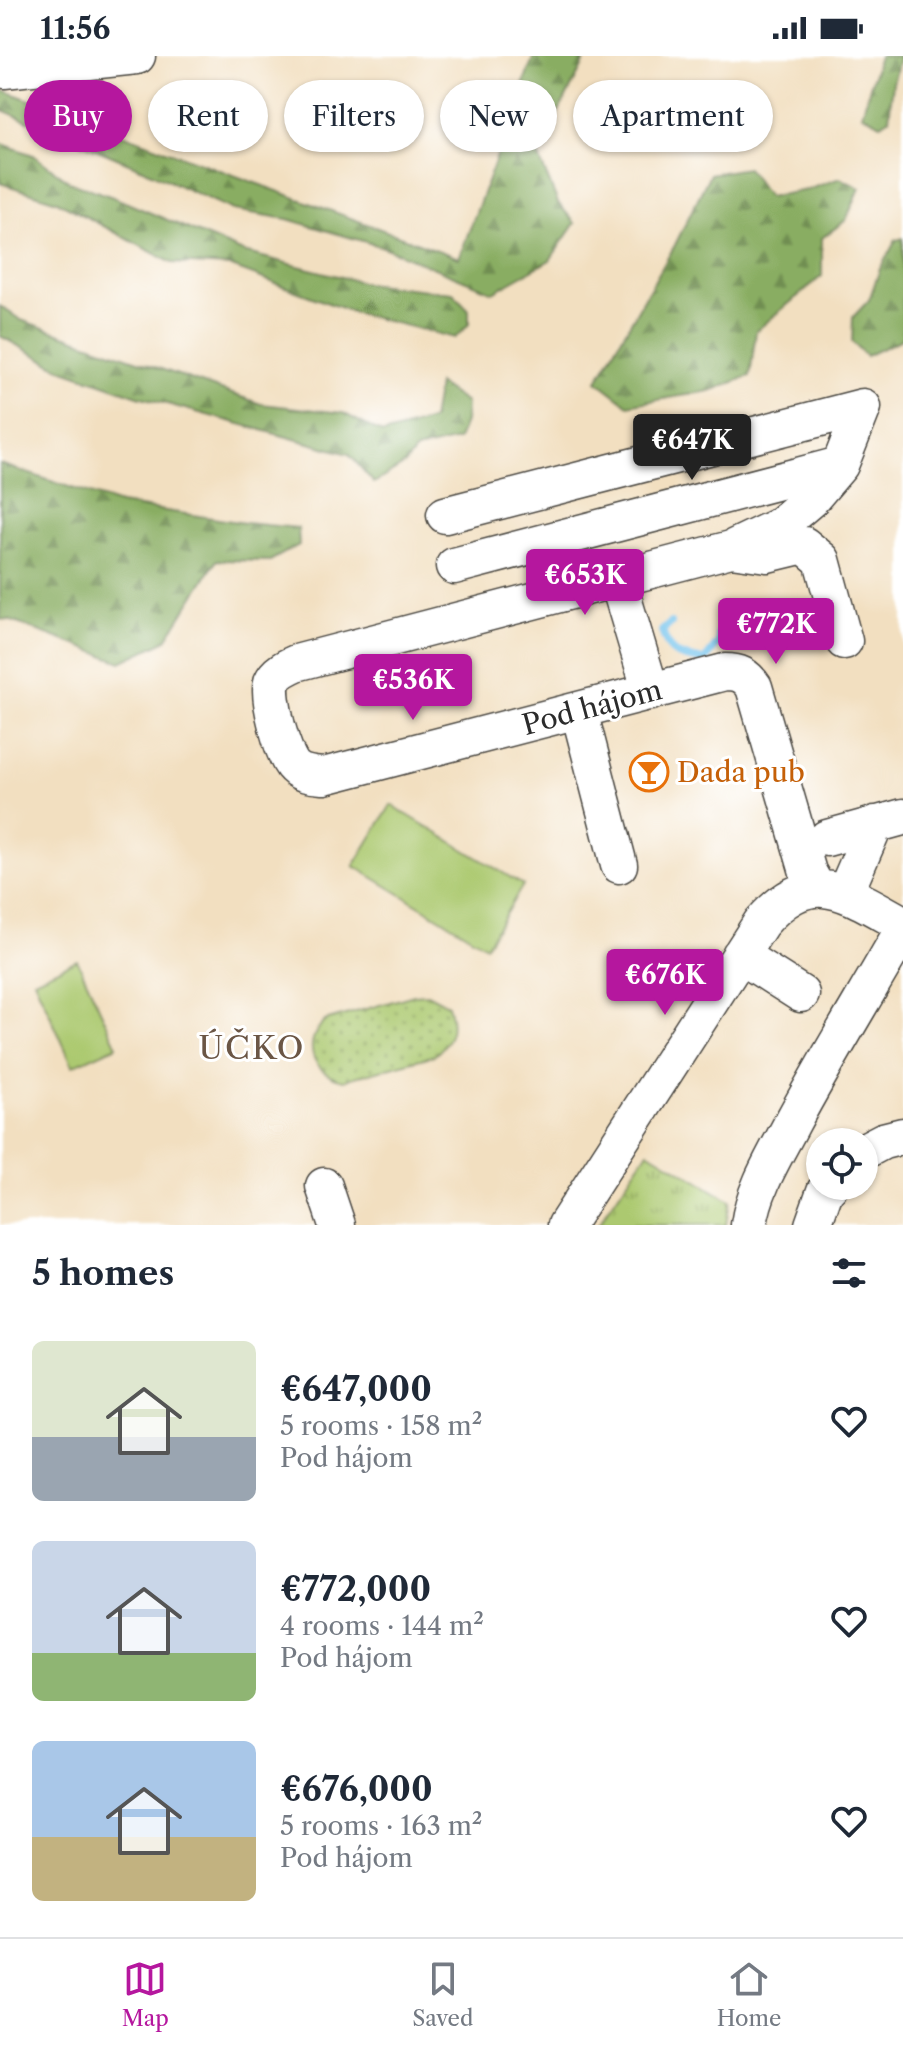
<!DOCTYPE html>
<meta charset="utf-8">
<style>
:root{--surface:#fff;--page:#f6f6f7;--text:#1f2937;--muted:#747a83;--line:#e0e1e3;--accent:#b5179e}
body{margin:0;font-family:"Libre Caslon Text",serif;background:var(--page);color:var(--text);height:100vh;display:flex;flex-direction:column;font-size:30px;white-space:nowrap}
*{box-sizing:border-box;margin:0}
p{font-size:26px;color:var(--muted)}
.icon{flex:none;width:44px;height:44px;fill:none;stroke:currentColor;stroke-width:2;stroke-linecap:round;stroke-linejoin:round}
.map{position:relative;height:1169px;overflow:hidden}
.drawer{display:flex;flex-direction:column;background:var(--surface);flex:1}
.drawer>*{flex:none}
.hud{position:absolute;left:24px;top:24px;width:856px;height:72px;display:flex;gap:16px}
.buttons{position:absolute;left:806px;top:1072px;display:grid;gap:16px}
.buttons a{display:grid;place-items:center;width:72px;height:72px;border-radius:50%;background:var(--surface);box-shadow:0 2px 6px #0004;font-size:40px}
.price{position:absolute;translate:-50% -68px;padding:0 18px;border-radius:8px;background:var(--accent);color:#fff;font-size:26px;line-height:52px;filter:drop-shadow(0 2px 4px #0008)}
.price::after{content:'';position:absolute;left:50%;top:48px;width:24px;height:18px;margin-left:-12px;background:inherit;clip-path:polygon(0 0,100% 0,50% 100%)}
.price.selected{background:#222;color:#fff}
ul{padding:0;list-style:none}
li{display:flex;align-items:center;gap:24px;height:200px;padding:0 32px}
li span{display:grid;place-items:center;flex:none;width:224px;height:160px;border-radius:12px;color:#555}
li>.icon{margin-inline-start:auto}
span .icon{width:96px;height:96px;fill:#fffc;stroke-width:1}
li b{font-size:34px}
h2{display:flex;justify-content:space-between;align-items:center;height:96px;padding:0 32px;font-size:34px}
.tag{padding:0 28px;border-radius:36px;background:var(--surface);box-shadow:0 2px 6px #0004;font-size:28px;line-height:72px}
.tag.selected{background:var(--accent);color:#fff}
.status{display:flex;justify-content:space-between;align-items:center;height:56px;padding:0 40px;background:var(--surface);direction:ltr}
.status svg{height:22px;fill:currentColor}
.tab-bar{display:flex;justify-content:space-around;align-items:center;height:112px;border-top:2px solid var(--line);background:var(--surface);font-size:22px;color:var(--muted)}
.tab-bar a{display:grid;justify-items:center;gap:4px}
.tab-bar .selected{color:var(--accent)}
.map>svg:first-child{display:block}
.grass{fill:url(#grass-tufts);stroke:#6c7a4e;stroke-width:2}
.forest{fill:url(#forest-firs);stroke:#5a6c46;stroke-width:2}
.park{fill:url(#park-dots);stroke:#6c7a4e;stroke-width:2}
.garden{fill:#acc970;stroke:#6c7a4e;stroke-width:2}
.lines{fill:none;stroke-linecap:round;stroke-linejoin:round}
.stream{stroke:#71c2ec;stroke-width:8}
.minor-casing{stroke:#494641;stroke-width:39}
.minor{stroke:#fff;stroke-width:36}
.labels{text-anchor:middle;stroke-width:6;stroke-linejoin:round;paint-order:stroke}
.street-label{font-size:28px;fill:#2b2b2b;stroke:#fff}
.food-label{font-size:28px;fill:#c56008;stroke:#fff;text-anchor:start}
.quarter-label{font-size:32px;letter-spacing:2px;fill:#6b5645;stroke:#fff}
</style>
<div class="status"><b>11:56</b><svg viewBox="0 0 49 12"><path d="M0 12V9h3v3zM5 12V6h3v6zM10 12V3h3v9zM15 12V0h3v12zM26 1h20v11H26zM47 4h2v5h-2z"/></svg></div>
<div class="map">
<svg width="903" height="1169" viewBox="0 0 903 1169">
<defs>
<pattern id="grass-tufts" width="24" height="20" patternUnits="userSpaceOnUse" patternTransform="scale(2)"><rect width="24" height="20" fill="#acc970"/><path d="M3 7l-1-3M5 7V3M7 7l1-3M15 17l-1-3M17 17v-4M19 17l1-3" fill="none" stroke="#8ca35c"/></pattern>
<pattern id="forest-firs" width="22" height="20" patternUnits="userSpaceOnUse" patternTransform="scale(2)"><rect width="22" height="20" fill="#89ad62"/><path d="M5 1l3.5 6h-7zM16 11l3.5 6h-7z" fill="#708d51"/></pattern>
<pattern id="park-dots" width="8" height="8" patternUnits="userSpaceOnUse" patternTransform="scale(2)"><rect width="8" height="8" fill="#acc970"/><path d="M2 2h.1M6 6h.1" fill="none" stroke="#8ca35c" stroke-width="1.8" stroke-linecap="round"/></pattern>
</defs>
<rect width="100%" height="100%" fill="#fff"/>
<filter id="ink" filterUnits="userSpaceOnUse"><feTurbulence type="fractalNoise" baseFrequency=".0125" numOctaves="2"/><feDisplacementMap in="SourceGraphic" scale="16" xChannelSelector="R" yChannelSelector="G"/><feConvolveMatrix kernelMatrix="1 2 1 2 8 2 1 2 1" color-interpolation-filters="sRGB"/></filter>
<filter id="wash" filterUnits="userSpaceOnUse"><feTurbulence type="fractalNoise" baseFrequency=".006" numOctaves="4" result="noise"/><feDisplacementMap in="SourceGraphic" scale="32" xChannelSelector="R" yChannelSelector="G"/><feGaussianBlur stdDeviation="1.8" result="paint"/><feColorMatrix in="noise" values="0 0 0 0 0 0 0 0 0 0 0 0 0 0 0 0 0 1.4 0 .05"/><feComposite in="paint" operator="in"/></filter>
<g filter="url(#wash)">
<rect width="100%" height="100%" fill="#f2dfc0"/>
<path class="grass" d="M648,1095L730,1145L726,1169H598Z"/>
<path class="forest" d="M534,0H584V7L537,97L558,147L575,167L550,204L493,236L383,191L287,163L233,154L136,110L0,53V33L459,202Z
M879,0H900L893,27L889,63L881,68L862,58Z
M0,87L33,99L70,126L113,141L243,196L365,227L453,237L469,254V268L455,282L355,257L229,210L172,207L57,145L0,127Z
M747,112L768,141L807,134L840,122L860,132L846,164L822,182V220L756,275L750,320L710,335L628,349L597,325L675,189L710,118Z
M903,182V280L900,284L866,300L852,286L853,261L869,244L880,213L896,184Z
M0,250L21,264L261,348L343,357L383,378L432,364L438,328L466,347L465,366L458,384L416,394L405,408L374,427L349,398L138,340L61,313L0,280Z
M0,408L120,448L245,467L298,472L299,489L270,505L217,504L165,585L121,606L9,564L0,563Z"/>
<path class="park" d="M427,938L448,949C455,972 453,983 435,999L344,1024C313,1018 300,988 325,965L414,939Z"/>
<path class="garden" d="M391,749L523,829L486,890L354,810Z
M77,904L117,990L73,1010L34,924Z"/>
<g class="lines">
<path class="stream" d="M671,567L662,575C670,602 679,599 704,605L720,585L719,578"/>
</g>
</g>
<g filter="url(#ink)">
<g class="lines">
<g class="minor-casing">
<path id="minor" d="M0,12L4,14L137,0
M445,459L863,351L840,409L811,443L779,470L735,491
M454,510L840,409
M617,522L651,636
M579,655L619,809
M827,782L903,761
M817,832L808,816L754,631C746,619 739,616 725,616L324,720C313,719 302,719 294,711C283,701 267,641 272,626C276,616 287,611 296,607L731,493L767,498L804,489L822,504L844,585
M845,837L875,768
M740,899L801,938
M864,1095L883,1085L903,1080
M324,1130L337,1169
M566,1169L761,867C812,808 846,837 903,868
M749,1169C754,1132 775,1100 792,1067C827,1002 866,939 903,874
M813,1169L825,1135L830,1130"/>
</g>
<use href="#minor" class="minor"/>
</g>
</g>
<defs>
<g id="bar-ring" transform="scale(2)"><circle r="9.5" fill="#fff" stroke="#e8710a" stroke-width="1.5"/><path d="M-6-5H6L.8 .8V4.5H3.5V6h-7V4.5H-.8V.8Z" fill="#e8710a"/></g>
</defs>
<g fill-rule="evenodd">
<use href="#bar-ring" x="649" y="716"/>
</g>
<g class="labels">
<g class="street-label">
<text transform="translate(592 651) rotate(-15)" y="10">Pod hájom</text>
</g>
<g class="food-label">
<text x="677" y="726">Dada pub</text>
</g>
<g class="quarter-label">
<text x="252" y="1003">ÚČKO</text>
</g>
</g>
</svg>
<div class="buttons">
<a><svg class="icon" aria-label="locate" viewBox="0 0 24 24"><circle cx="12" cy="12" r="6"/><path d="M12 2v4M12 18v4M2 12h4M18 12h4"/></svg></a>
</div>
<b class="price selected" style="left:692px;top:426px">€647K</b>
<b class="price" style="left:585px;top:561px">€653K</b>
<b class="price" style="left:776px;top:610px">€772K</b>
<b class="price" style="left:413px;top:666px">€536K</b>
<b class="price" style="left:665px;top:961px">€676K</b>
<div class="hud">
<a class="tag selected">Buy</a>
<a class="tag">Rent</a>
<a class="tag">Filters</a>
<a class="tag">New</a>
<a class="tag">Apartment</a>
</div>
</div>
<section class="drawer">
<h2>5 homes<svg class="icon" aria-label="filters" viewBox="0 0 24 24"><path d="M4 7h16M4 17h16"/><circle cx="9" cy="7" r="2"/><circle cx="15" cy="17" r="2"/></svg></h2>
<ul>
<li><span style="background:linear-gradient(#dfe7d0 60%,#9aa5b1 0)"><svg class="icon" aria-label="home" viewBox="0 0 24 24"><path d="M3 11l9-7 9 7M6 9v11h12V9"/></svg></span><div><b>€647,000</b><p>5 rooms · 158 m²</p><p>Pod hájom</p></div><svg class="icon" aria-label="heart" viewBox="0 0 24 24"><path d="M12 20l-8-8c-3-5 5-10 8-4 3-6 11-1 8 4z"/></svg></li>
<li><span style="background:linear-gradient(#c9d6e8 70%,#8fb573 0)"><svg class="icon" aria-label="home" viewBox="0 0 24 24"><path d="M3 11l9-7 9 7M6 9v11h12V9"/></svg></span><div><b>€772,000</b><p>4 rooms · 144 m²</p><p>Pod hájom</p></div><svg class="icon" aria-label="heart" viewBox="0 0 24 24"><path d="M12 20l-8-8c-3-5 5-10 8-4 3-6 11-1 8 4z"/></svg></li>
<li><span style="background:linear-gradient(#a9c7e8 60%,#c2b280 0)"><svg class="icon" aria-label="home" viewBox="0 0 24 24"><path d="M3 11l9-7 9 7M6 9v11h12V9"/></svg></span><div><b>€676,000</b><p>5 rooms · 163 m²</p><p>Pod hájom</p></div><svg class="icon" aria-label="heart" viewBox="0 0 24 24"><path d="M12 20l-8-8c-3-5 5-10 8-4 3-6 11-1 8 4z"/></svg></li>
</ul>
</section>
<nav class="tab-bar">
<a class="selected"><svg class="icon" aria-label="map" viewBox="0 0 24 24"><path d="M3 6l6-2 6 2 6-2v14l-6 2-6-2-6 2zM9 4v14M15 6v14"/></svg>Map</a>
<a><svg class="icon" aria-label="saved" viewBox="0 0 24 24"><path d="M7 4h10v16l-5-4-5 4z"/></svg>Saved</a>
<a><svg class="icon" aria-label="home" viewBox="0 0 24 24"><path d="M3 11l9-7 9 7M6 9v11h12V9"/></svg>Home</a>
</nav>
